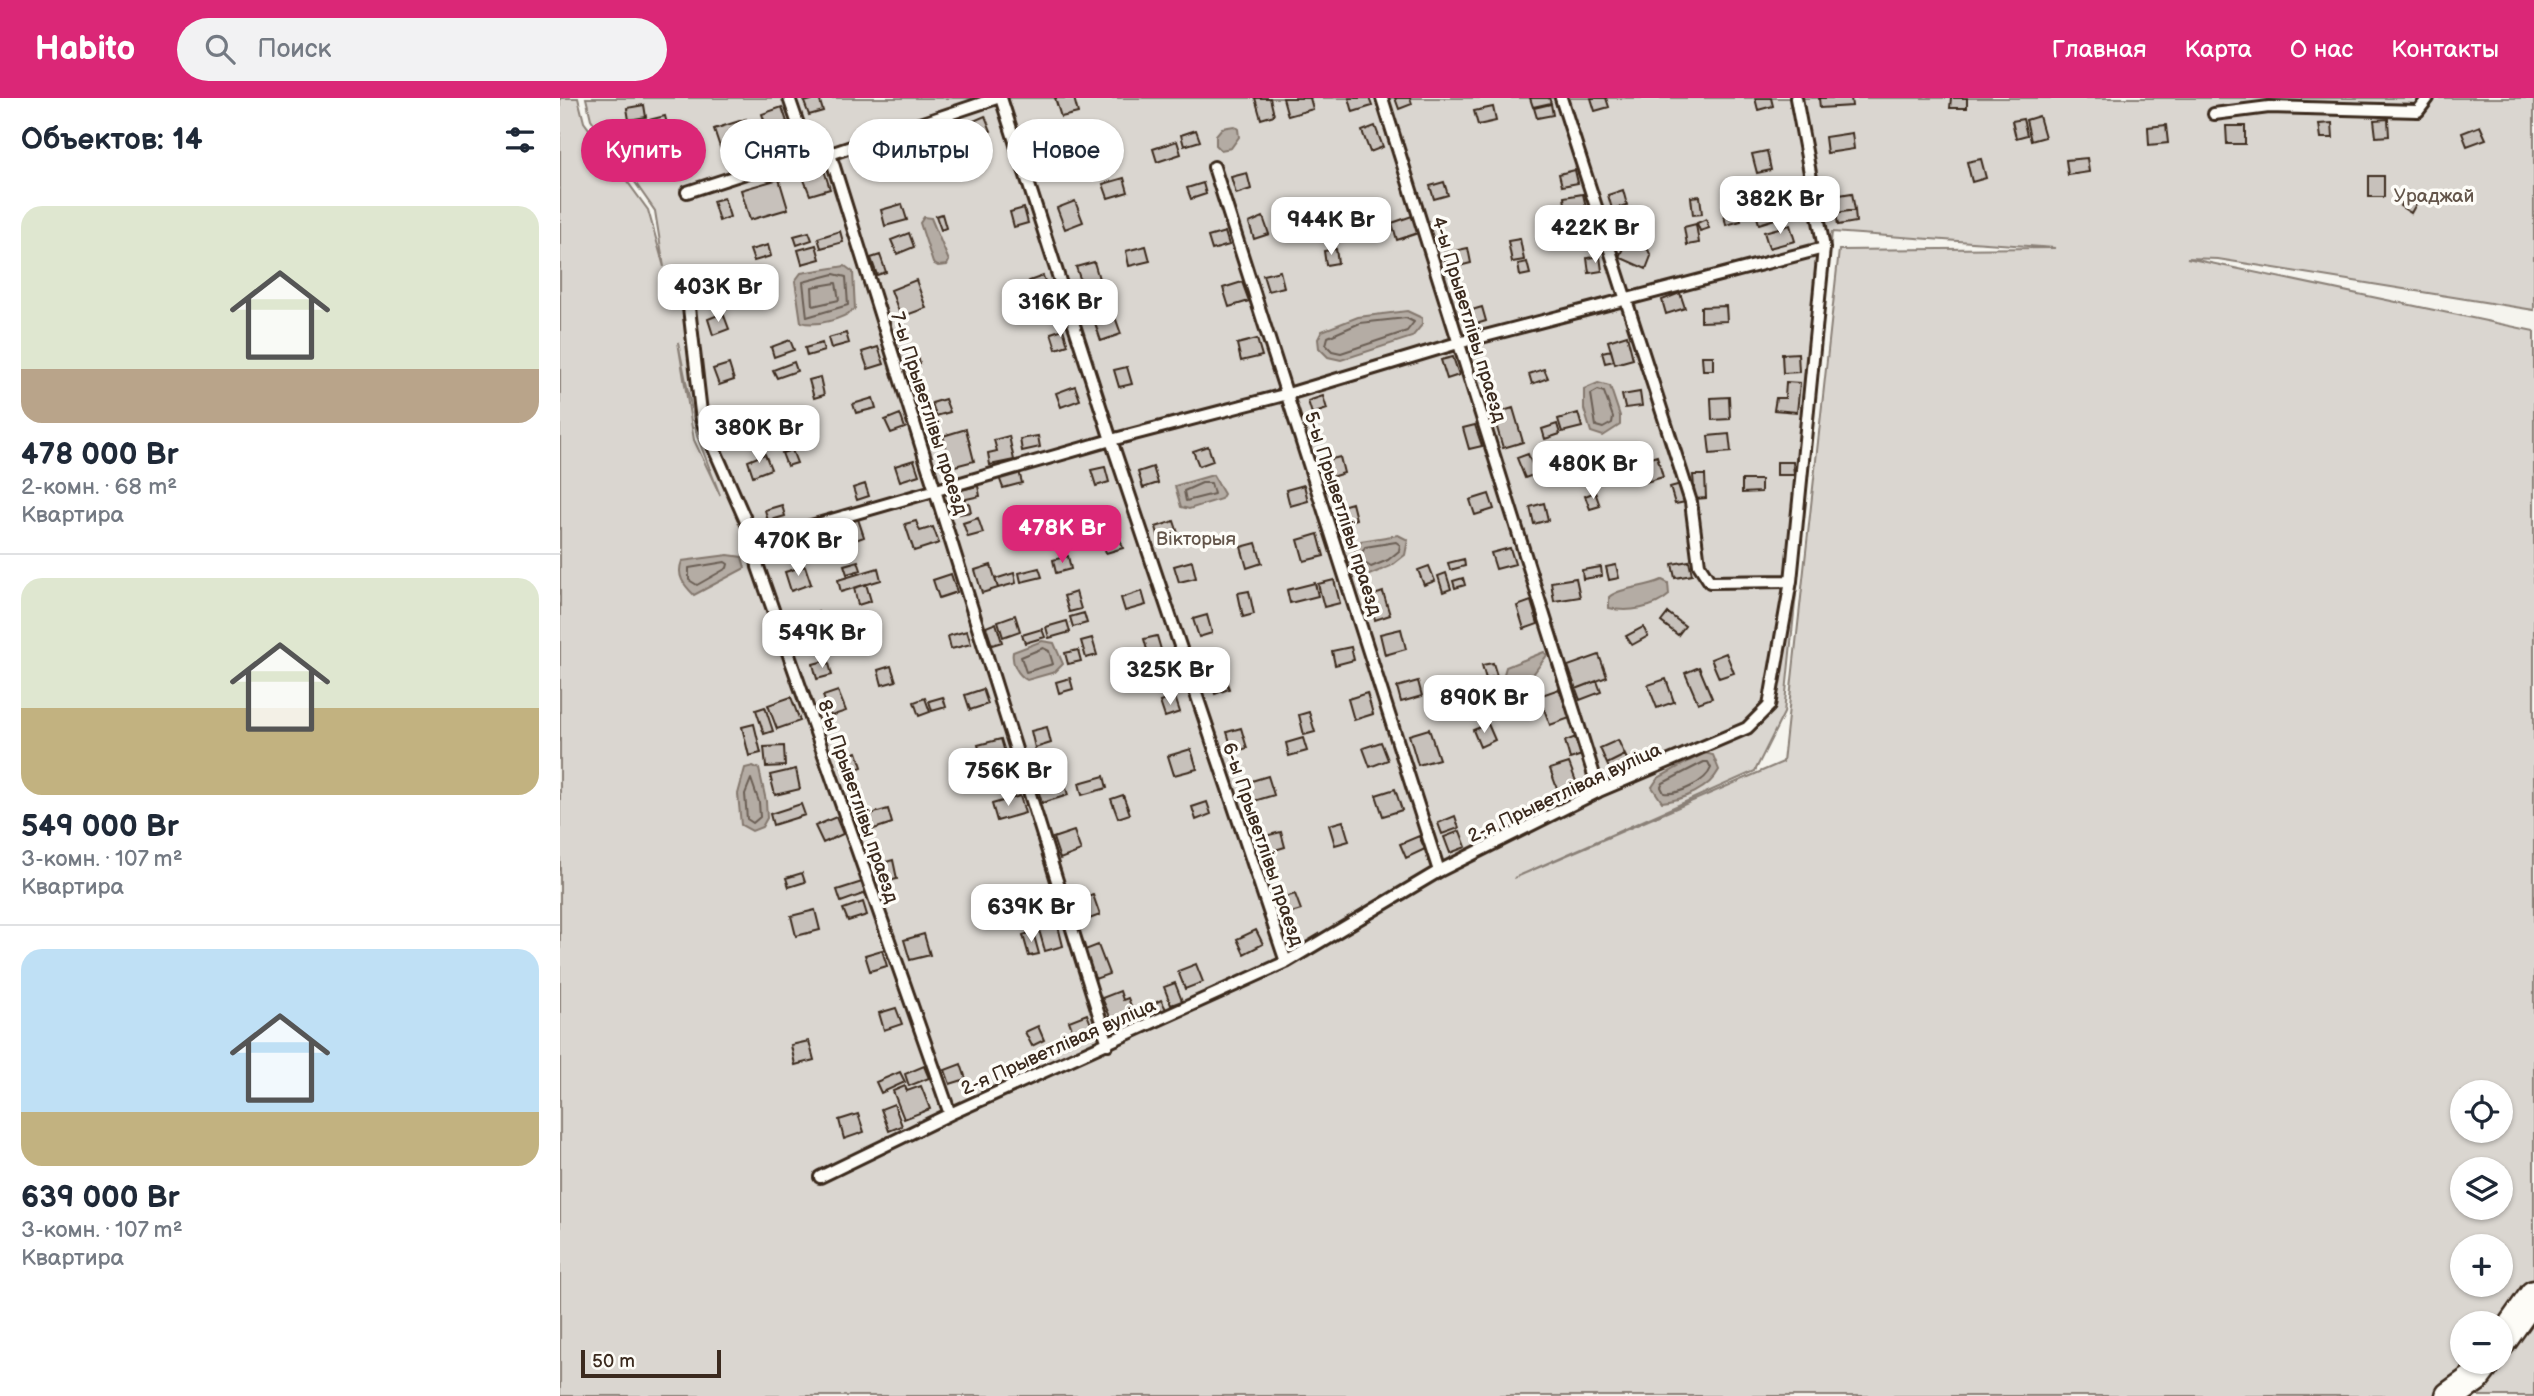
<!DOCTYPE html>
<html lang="ru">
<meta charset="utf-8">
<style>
:root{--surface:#fff;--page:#f2f2f3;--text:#1f2937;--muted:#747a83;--line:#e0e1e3;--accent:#db2777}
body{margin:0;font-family:"Balsamiq Sans",sans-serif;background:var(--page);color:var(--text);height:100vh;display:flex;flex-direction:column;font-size:26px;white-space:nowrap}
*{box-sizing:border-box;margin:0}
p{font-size:23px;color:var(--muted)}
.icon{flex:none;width:38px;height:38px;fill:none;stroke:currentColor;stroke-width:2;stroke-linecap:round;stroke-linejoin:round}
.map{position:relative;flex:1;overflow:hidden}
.sheet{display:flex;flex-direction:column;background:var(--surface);width:560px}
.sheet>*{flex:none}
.guide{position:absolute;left:21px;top:21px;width:665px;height:63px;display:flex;gap:14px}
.tools{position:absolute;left:1890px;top:982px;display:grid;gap:14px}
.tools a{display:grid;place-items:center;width:63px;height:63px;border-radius:50%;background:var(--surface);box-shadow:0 2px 5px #0004;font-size:35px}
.scale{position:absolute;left:21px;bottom:18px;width:140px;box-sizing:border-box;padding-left:7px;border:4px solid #3b2a1e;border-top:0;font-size:19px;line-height:24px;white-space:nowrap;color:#3b2a1e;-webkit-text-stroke:5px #fdfcf7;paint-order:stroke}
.price{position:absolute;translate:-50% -60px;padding:0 16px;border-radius:14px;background:#fff;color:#222;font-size:23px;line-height:46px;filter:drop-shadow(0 2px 4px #0008)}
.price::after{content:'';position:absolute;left:50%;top:42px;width:21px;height:16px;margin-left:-10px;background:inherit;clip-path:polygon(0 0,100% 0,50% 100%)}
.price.on{background:var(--accent);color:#fff}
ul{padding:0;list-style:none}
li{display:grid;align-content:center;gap:14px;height:371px;padding:0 21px}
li+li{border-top:2px solid var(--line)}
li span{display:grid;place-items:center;height:217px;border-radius:21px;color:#555}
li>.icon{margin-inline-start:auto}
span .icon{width:126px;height:126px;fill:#fffc;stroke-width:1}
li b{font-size:30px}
h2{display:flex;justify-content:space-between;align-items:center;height:84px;padding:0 21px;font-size:30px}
.chip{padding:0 24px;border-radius:32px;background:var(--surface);box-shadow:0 2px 5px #0004;font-size:24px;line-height:63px}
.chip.on{background:var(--accent);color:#fff}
header{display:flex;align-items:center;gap:42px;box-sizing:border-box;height:98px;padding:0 35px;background:var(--accent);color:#fff}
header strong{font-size:33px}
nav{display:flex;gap:38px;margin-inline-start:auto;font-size:24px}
.search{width:490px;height:63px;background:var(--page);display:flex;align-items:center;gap:18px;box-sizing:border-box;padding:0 24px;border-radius:38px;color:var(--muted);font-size:26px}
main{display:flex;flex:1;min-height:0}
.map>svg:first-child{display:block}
.green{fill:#dad6d0;stroke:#8a8077;stroke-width:2;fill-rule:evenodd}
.water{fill:#b4aca4;stroke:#84786e;stroke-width:2}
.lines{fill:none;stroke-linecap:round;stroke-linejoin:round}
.shore{stroke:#6b5e54;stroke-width:2}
.building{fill:#c7c1bb;stroke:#3b2a1e;stroke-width:2}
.service-casing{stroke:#3b2a1e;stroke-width:16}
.tertiary-casing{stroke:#3b2a1e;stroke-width:33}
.service{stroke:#fdfcf7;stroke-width:10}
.tertiary{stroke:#fdfcf7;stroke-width:28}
.labels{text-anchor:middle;stroke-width:7;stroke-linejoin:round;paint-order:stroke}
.park-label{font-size:19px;fill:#63554a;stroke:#fdfcf7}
.street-label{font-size:19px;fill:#3b2a1e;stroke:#fdfcf7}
</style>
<header>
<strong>Habito</strong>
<div class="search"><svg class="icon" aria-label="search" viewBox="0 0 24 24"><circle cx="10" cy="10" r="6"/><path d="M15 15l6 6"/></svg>Поиск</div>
<nav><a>Главная</a><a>Карта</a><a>О нас</a><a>Контакты</a></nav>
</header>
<main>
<section class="sheet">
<h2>Объектов: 14<svg class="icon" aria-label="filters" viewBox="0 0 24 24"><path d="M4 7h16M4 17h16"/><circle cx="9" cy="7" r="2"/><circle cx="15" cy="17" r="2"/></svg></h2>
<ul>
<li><span style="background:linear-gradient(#dfe7d0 75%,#b9a48a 0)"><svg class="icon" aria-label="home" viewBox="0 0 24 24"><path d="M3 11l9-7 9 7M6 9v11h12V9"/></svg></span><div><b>478 000 Br</b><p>2-комн. · 68 m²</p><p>Квартира</p></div></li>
<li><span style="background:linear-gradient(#dfe7d0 60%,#c2b280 0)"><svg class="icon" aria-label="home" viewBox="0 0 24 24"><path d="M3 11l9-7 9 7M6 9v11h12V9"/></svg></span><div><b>549 000 Br</b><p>3-комн. · 107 m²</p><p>Квартира</p></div></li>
<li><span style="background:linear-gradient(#bfe0f5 75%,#c2b280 0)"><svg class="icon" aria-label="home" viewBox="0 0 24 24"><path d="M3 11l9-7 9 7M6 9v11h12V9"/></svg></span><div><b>639 000 Br</b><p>3-комн. · 107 m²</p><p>Квартира</p></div></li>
</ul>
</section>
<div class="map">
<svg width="1974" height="1298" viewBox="0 0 1974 1298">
<rect width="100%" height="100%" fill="#f5f4ee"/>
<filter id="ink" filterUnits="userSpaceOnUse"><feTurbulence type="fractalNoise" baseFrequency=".0143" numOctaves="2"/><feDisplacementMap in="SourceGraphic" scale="14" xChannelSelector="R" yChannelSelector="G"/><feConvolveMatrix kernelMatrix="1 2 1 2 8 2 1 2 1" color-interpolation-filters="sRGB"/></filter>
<g filter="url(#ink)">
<path class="green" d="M0,0H18L24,24L88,112L104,169L95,113L31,21L26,0H1974V212L1658,161L1627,160L1974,233V1298H0ZM1272,134L1495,150L1279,152L1223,664L954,780L1195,673L1224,615ZM118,244L137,338L160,397L134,342ZM1902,994H1941V1032H1902ZM1902,1071H1941V1110H1902ZM1902,1148H1941V1186H1902ZM1902,1225H1941V1264H1902Z"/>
<path class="water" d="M674,28L678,31L679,39L671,50L661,52L656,47V37L662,30Z
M364,119L371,120L389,163L387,167L378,168L373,165L360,125Z
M285,168L293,174L295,211C283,221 256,229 241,224L235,183L241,175Z
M847,213L862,220V227L852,239L781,262L768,259L759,250L758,241L762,233L798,219Z
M1038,285L1050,288L1060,318V327L1043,338L1031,334L1024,311V291Z
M653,377L664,396L661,401L629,411L621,409L615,388Z
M838,437L848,442L845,457L831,468L809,477L796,468L794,454L801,443Z
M168,457L182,459L185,470L134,497C124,487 116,478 122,463Z
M1102,482L1108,485L1109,497C1095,510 1068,515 1049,510V499C1061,489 1085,490 1102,482Z
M482,543L494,545L503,566L495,574L467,582C458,577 451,565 453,554Z
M984,554L987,557L969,582L953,590L948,587L944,576L946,569Z
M1144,655L1153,657L1159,672C1149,691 1123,702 1102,704L1092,689L1098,680Z
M193,668L199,671L206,703L207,720L202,729L192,733L181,727L178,696L185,670Z"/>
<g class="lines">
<path class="shore" d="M274,176L286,179L288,207L247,219L243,184Z
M276,185L279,202L253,208L252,189Z
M846,220L854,224L847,233L781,255L772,253L766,247L768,239L800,225Z
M1038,292L1044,294L1053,319L1052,325L1043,330L1036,328L1031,296Z
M642,385H651L654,396L626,403L624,393Z
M836,444L840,447L839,453L828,462L811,469L803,464L802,455L805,449Z
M165,464L168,466L167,470L137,487L129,482V470Z
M483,550L489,553L493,566L466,574L461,559Z
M1144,664H1148L1151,670C1146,684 1118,697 1104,695L1101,689L1103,685Z
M191,681L199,704L200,719L193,725L187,721L185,696Z"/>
</g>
<path class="building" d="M259,0L263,13L249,17L244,4Z
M495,0H514L518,15L501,19Z
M695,0H710L714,17L701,21Z
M723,0H750L753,11L728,18Z
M789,0H809L812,8L793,14Z
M835,0H850L852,6L839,11Z
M970,0H989L991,5L973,9Z
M1031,0H1046L1049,9L1035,13Z
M1195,0H1211L1213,8L1198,12Z
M1259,0H1291L1292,8L1260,10Z
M1391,0H1407V10H1390Z
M991,6L993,17L977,20L974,10Z
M84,7L86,19L69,22L67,10Z
M222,9L227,24L207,31L202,16Z
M933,9L936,23L918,27L914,13Z
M105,18L108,30L91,33L89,22Z
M425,18L431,33L414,39L409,25Z
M1479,18L1485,39L1471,43L1466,22Z
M186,21L194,45L162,55L154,31Z
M1463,21L1467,37L1456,40L1452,23Z
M1828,21L1829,38L1816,39L1814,22Z
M1772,25L1773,40H1761L1759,26Z
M1606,27L1608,45L1589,47L1588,29Z
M815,28L823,49L810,54L802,33Z
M1666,28H1685V46H1667Z
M1920,28L1926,41L1907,48L1902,35Z
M377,32L381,49L364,54L359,37Z
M636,32L640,43L624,48L621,37Z
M1292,35L1294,51L1267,55L1265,39Z
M617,43L621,56L597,64L593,51Z
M327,46L334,68L320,72L313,50Z
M1207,53L1211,72L1197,75L1192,56Z
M1527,60L1529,74L1508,77L1506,62Z
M1421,61L1426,80L1412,84L1407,64Z
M264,72L270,91L250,97L243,79Z
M1015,72L1018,85L1002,88L999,76Z
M687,75L691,91L676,96L671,79Z
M1809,78H1824V99H1809Z
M564,80L568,94L548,100L543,86Z
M219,81L228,111L190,122L181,92Z
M884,84L888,97L874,101L870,88Z
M643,85L646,96L631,101L627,90Z
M1063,92L1067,107L1052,111L1048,97Z
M1849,93L1860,99L1851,115L1840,108Z
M1292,95L1295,112L1276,115L1273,98Z
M1023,96L1026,109L1006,113L1004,99Z
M1140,98L1142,116L1133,117L1131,99Z
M164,100L170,119L159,123L153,103Z
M515,103L523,124L505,131L497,110Z
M1210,103L1215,121L1199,126L1194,108Z
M342,106L347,122L325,128L321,112Z
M464,110L468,125L454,129L450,114Z
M1071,110L1074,121L1055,126L1052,115Z
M1295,112L1296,124L1278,127L1276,115Z
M1179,114L1181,123L1166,127L1164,117Z
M382,116L386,130L381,132L376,118Z
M852,118L858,135L837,142L832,125Z
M703,119L709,136L694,141L689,125Z
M1146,121L1149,130L1140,133L1137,125Z
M1136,126L1139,145L1127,147L1124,129Z
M1230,127L1235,143L1209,150L1204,134Z
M280,133L283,144L261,150L258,140Z
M249,134L252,142L237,147L234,138Z
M665,134L669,147L652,152L648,139Z
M349,135L354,149L337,156L331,142Z
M1081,137L1091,158L1086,171L1059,159L1066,143Z
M960,141L964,162L952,164L948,143Z
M208,147L211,158L194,163L190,152Z
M256,147L260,161L242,166L238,152Z
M586,148L590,163L569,168L566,153Z
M908,150L911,165L887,171L884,155Z
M776,151L778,165L766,167L764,153Z
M320,157L326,174L317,177L311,160Z
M1040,158L1042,173L1029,175L1027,160Z
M534,164L540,184L523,189L516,169Z
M967,164L970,176L960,178L958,166Z
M720,173L724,189L708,193L703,177Z
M129,175L134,195L120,199L115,178Z
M483,178L490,196L476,202L469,183Z
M356,182L366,210L341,219L331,192Z
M682,184L689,203L669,209L663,190Z
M1120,195L1125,210L1106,216L1102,202Z
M1166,208L1167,223L1141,224V209Z
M922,209L926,223L906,229L902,215Z
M163,215L169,231L153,237L148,221Z
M554,216L561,236L541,243L534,222Z
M503,231L508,247L496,251L491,235Z
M286,235L289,245L271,250L268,240Z
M1067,237L1073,261L1055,266L1048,243Z
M697,241L702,258L681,263L677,246Z
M230,242L234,252L214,259L211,249Z
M262,245L264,253L247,258L245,250Z
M355,247L360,266L342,271L337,252Z
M318,249L324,266L308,271L302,254Z
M1051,252L1054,263L1045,265L1042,254Z
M1238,255L1239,274L1223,275L1222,256Z
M1142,258H1153V272H1143Z
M893,259L899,277L887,281L881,262Z
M234,264L237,273L217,280L213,272Z
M169,266L174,282L159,287L153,271Z
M567,269L572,286L559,289L554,272Z
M984,271L988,280L972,286L969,276Z
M260,279L264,297L254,300L249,282Z
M1226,284L1240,285L1237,314L1214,312L1216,300H1225Z
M515,288L520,302L501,309L496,295Z
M1080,294L1082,308L1065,310L1062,297Z
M763,298L767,311L752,316L748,303Z
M1169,299L1170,321L1152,322L1151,300Z
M313,300L316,310L296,315L293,306Z
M385,301L390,314L376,318L372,305Z
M953,310L963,344L943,350L933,316Z
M1018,315L1022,329L1002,334L998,321Z
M340,316L345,330L331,335L325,322Z
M997,326L1000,336L985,341L982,331Z
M915,327L922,348L909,351L903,330Z
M406,331L414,363L391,369L383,338Z
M1169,336L1171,354L1150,356L1148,338Z
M449,338L454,362L430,367L428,355L437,353L434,342Z
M478,338L480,349L462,353L460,341Z
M648,348L653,363L639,368L633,353Z
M232,352L237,365L227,368L222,355Z
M205,356L211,371L193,378L188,363Z
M968,356L976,376L965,380L957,360Z
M1097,358L1103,379L1086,384L1080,363Z
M780,359L784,375L768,380L764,363Z
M354,362L359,377L340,383L335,368Z
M1217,364H1233L1234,377H1217Z
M545,369L549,384L536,388L531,372Z
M593,369L598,385L583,390L578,374Z
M459,373L462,385L443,390L439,379Z
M1133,377H1145L1146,400L1135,401Z
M1182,382H1201V394L1182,395Z
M305,386L309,398L297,402L293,390Z
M1121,386L1126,404L1115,406L1110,389Z
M744,387L748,403L730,408L726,392Z
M418,388L420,398L402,402L400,392Z
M1035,394L1040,408L1030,411L1025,398Z
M929,396L934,411L915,417L910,402Z
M409,405L411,414L399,416L398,407Z
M792,405L796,421L782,425L778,409Z
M984,405L988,422L974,426L970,409Z
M222,407L225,418L208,423L205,412Z
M495,417L500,438L490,441L485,420Z
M418,420L423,435L408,439L403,425Z
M298,421L304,439L293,443L287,424Z
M356,423L360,433L373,429L379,445L354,453L345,426Z
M614,423L619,438L600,444L596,429Z
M556,428L563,450L546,455L539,434Z
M256,433L260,446L228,456L224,443Z
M758,436L764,458L744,463L738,442Z
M696,445L702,465L687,470L681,449Z
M220,446L224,460L213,463L209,449Z
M950,450L955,466L936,471L931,455Z
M508,458L511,471L496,475L493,462Z
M904,461L905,468L890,472L888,465Z
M298,463L301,472L287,476L284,467Z
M632,463L636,480L619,484L614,468Z
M1129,463L1132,477L1115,480L1112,466Z
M431,467L438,490L422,495L415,472Z
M1056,467L1059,480L1049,482L1046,469Z
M245,468L251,486L231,493L225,474Z
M869,468L875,483L864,487L858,472Z
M1041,469L1042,478L1023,481L1022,472Z
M318,470L321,482L281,494L278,482Z
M479,470L482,479L461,484L459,475Z
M454,475L456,485L438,490L435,481Z
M886,475L891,491L883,494L878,478Z
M391,476L397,494L379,500L373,482Z
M903,480L905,487L895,490L893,483Z
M1016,480L1020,499L994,503L991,484Z
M774,482L780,505L764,509L758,486Z
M755,485L758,498L730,505L727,492Z
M306,486L311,503L298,507L294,490Z
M582,493L586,507L565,513L561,500Z
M689,493L694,516L683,519L678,495Z
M516,494L521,511L509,514L504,498Z
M823,494L830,517L815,522L808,499Z
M971,503L978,526L964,531L957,508Z
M258,514L263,533L245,538L240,520Z
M524,515L527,525L513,529L510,519Z
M1108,515L1125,528L1118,537L1101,524Z
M455,517L460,533L443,539L438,523Z
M647,517L652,535L639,539L633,521Z
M507,523L510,534L489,540L486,529Z
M436,525L442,544L432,547L426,529Z
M1083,529L1088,538L1072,547L1066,538Z
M482,531L485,539L465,545L462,537Z
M841,531L846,551L825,557L820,536Z
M407,533L411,546L391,551L388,538Z
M597,538L602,555L589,559L584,541Z
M532,540L537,557L526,560L521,543Z
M791,549L794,562L775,567L772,553Z
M518,552L521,563L508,566L505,555Z
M1166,555L1174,575L1159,580L1151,561Z
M1039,557L1047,579L1016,591L1008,568Z
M268,562L272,577L257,581L253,566Z
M933,565L937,578L926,581L922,567Z
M331,568L336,583L322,587L318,572Z
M1139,569L1152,600L1138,605L1125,575Z
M662,570L669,591L655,596L648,574Z
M510,580L513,591L499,595L496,584Z
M1106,581L1114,604L1097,610L1088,587Z
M858,583L862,598L841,604L837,589Z
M1037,583L1041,594L1020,602L1016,591Z
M423,591L428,606L410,612L405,597Z
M999,591L1010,620L990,627L979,598Z
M278,593L286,613L271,618L263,598Z
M807,595L813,616L794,622L788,601Z
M231,599L240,623L217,631L208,607Z
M383,599L386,609L372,613L369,603Z
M615,599L620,614L605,619L600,604Z
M365,600L370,614L359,618L354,604Z
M205,609L213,633L204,636L196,612Z
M749,614L755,634L744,637L739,617Z
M194,626L201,655L189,658L182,629Z
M928,626L935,642L920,649L913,632Z
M487,629L491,645L475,650L471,633Z
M681,630L687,650L673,654L667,634Z
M869,631L879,661L858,667L849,637Z
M1016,639L1022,657L1010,661L1005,643Z
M743,640L747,653L729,658L726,645Z
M441,641L447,661L424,667L418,647Z
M1058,642L1065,657L1047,666L1040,650Z
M821,644L828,662L810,669L803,650Z
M224,648L225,668L206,669L204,649Z
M631,651L637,671L614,677L608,658Z
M297,654L302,669L285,676L279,660Z
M1065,657L1071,670L1053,678L1047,666Z
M1009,665L1017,686L998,693L990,671Z
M236,671L240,691L215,697L210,677Z
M502,677L508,697L482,705L476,685Z
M544,678L547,690L522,697L519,685Z
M708,678L714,697L691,704L685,685Z
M835,691L842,712L823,718L816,697Z
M563,697L570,716L558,720L551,701Z
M460,698L465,715L437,723L432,706Z
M647,704L651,716L636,722L632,709Z
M241,706L245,717L213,727L210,716Z
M328,711L332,725L308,733L304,718Z
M895,718L899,730L882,736L878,725Z
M276,719L283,736L263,745L255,728Z
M783,723L789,743L775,747L769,727Z
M514,733L521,753L500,761L493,740Z
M900,733L906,749L890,755L884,739Z
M721,734L725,749L705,755L701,739Z
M859,738L865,751L846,760L840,746Z
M333,762L337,781L324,784L319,766Z
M242,775L245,784L229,789L226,780Z
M302,784L306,795L281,804L277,792Z
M735,796L741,812L721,818L716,802Z
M533,797L540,817L519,825L512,804Z
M303,804L307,817L288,823L283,811Z
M255,812L260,832L236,838L231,818Z
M496,820L503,848L485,853L477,825Z
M696,832L703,846L684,856L677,841Z
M473,834L479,856L469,858L463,837Z
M364,836L370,857L350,862L344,842Z
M538,847L549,876L535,881L525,852Z
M322,852L327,868L310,873L305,857Z
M636,866L643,884L625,891L618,873Z
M615,885L622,903L611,907L604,889Z
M560,893L563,902L568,900L575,918L553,926L542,900Z
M601,902L606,911L583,923L578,913Z
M336,910L342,926L324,932L319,915Z
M527,916L534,934L516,941L509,923Z
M575,918L578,926L556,935L553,926Z
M478,928L484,942L472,948L465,934Z
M249,943L254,962L235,967L231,947Z
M401,966L406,981L390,986L385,972Z
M364,968L369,980L349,988L345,976Z
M340,974L345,984L321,995L316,984Z
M345,988L347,993L361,988L370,1011L344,1021L333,993Z
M334,1006L342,1028L329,1033L321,1011Z
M298,1016L304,1034L284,1041L279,1022Z"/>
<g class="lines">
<g class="service-casing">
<path id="service" d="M229,0L248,55
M441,0L551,342L726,864
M822,0L1039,693
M1001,0L1131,404L1139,467L1150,484L1231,483
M1654,16L1709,9L1858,13L1868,0
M270,56L548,946
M654,69L879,773
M127,94L248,55L270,56L437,0
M128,201L142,323L195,444L198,469L390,1016
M195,444L551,342L728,296L898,245L1264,150
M260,1079L390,1016L726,864L879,773L1039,693L1187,630L1209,608L1231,483L1264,150L1236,0"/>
</g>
<g class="tertiary-casing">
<path id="tertiary" d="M1941,1244L1974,1197
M1890,1298L1915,1280L1927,1264"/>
</g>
<use href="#service" class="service"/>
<use href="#tertiary" class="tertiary"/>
</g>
</g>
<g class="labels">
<g class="park-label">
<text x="1874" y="104">Ураджай</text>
<text x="636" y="447">Вікторыя</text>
</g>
<g class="street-label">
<text transform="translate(910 221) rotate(73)" y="7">4-ы Прыветлівы праезд</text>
<text transform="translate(370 315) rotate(72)" y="7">7-ы Прыветлівы праезд</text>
<text transform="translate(784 415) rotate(72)" y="7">5-ы Прыветлівы праезд</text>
<text transform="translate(1004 694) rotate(-25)" y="7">2-я Прыветлівая вуліца</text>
<text transform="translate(299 703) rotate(71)" y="7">8-ы Прыветлівы праезд</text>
<text transform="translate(704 746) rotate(71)" y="7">6-ы Прыветлівы праезд</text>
<text transform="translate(498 948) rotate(-24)" y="7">2-я Прыветлівая вуліца</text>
</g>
</g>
</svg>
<div class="tools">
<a><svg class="icon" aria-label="locate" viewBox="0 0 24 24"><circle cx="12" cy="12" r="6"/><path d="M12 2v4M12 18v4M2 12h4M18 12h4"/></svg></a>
<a><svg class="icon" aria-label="layers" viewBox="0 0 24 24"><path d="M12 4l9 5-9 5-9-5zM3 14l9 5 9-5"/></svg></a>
<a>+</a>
<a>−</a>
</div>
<div class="scale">50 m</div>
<b class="price" style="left:1220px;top:138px">382K Br</b>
<b class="price" style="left:771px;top:159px">944K Br</b>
<b class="price" style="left:1035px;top:167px">422K Br</b>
<b class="price" style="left:158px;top:226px">403K Br</b>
<b class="price" style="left:500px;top:241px">316K Br</b>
<b class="price" style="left:199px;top:367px">380K Br</b>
<b class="price" style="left:1033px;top:403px">480K Br</b>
<b class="price on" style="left:502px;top:467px">478K Br</b>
<b class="price" style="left:238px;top:480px">470K Br</b>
<b class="price" style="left:262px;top:572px">549K Br</b>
<b class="price" style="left:610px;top:609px">325K Br</b>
<b class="price" style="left:924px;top:637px">890K Br</b>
<b class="price" style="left:448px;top:710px">756K Br</b>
<b class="price" style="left:471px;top:846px">639K Br</b>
<div class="guide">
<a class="chip on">Купить</a>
<a class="chip">Снять</a>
<a class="chip">Фильтры</a>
<a class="chip">Новое</a>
</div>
</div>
</main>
